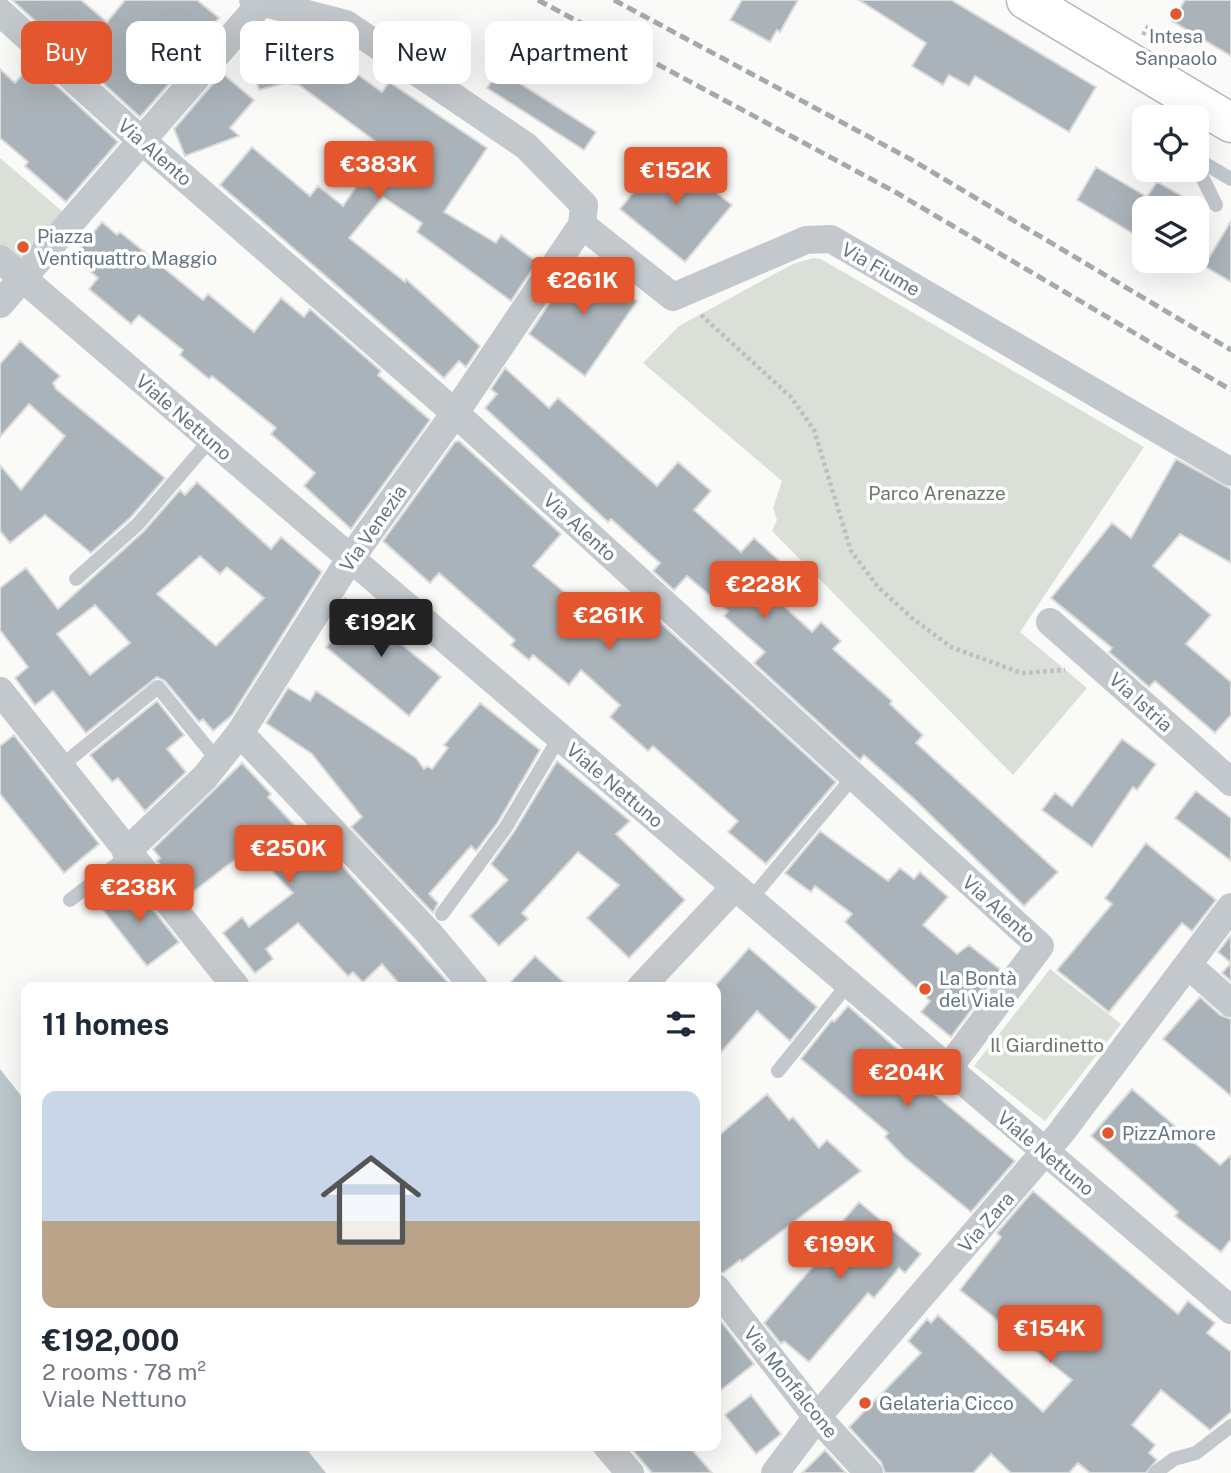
<!DOCTYPE html>
<meta charset="utf-8">
<style>
:root{--surface:#fff;--page:#f2f2f3;--text:#1f2937;--muted:#747a83;--accent:#e4572e}
body{margin:0;font-family:"Public Sans",sans-serif;background:var(--page);color:var(--text);height:100vh;display:flex;flex-direction:column;font-size:26px;white-space:nowrap}
*{box-sizing:border-box;margin:0}
p{font-size:23px;color:var(--muted)}
.icon{flex:none;width:38px;height:38px;fill:none;stroke:currentColor;stroke-width:2;stroke-linecap:round;stroke-linejoin:round}
.map{position:relative;flex:1;overflow:hidden}
.panel{position:absolute;left:21px;top:982px;width:700px;height:469px;display:flex;flex-direction:column;background:var(--surface);border-radius:14px;box-shadow:0 7px 28px #0002}
.panel>*{flex:none}
.guide{position:absolute;left:21px;top:21px;width:700px;height:63px;display:flex;gap:14px}
.fabs{position:absolute;left:1132px;top:105px;display:grid;gap:14px}
.fabs a{display:grid;place-items:center;width:77px;height:77px;border-radius:14px;background:var(--surface);box-shadow:0 7px 28px #0002;font-size:35px}
.price{position:absolute;translate:-50% -60px;padding:0 16px;border-radius:7px;background:var(--accent);color:#fff;font-size:23px;line-height:46px;filter:drop-shadow(0 2px 4px #0008)}
.price::after{content:'';position:absolute;left:50%;top:42px;width:21px;height:16px;margin-left:-10px;background:inherit;clip-path:polygon(0 0,100% 0,50% 100%)}
.price.active{background:#222;color:#fff}
ul{padding:0;list-style:none}
li{display:grid;align-content:center;gap:14px;height:371px;padding:0 21px}
li span{display:grid;place-items:center;height:217px;border-radius:14px;color:#555}
li>.icon{margin-inline-start:auto}
span .icon{width:126px;height:126px;fill:#fffc;stroke-width:1}
li b{font-size:30px}
h2{display:flex;justify-content:space-between;align-items:center;height:84px;padding:0 21px;font-size:30px}
.tag{padding:0 24px;border-radius:14px;background:var(--surface);box-shadow:0 7px 28px #0002;font-size:24px;line-height:63px}
.tag.active{background:var(--accent);color:#fff}
.map>svg:first-child{display:block}
.green{fill:#dadfd7}
.water{fill:#bbc7cb}
.building{fill:#aab3b9;stroke:#dcdcda;stroke-width:2;fill-rule:evenodd}
.lines{fill:none;stroke-linecap:round;stroke-linejoin:round}
.secondary-casing{stroke:#b3babf;stroke-width:41}
.path{stroke:#bbbfc2;stroke-width:4.5;stroke-dasharray:3.5 3.5;stroke-linecap:butt}
.service{stroke:#c3c8cc;stroke-width:14}
.minor{stroke:#c3c8cc;stroke-width:28}
.secondary{stroke:#fff;stroke-width:38}
.rail{stroke:#a2aab0;stroke-width:5;stroke-dasharray:10 5;stroke-linecap:butt}
.poi-dot{fill:#e4572e;stroke:#fff;stroke-width:2.5}
.labels{text-anchor:middle;stroke-width:7;stroke-linejoin:round;paint-order:stroke}
.poi-label{font-size:19px;fill:#657683;stroke:#fff;text-anchor:start}
.street-label{font-size:19px;fill:#657683;stroke:#fff}
.park-label{font-size:19px;fill:#687a64;stroke:#fff}
</style>
<div class="map">
<svg width="1231" height="1473" viewBox="0 0 1231 1473">
<rect width="100%" height="100%" fill="#fafaf8"/>
<path class="green" d="M0,158L70,218L25,270L0,248Z
M813,258L821,259L1144,447L1020,632L1087,688L1013,775L772,531L777,520L773,508L782,481L643,363L679,326L793,264Z
M1050,969L1121,1024L1045,1121L974,1066Z"/>
<path class="water" d="M0,1069L26,1102V1446H304L326,1473H0Z"/>
<path class="building" d="M12,0H81L107,22L125,0H197L219,18L175,72L181,70L140,117Z
M742,0H798L780,32L777,30L770,42L730,20Z
M859,0H951L1096,87L1069,132L975,76L969,86L949,75L943,85L912,66L926,43Z
M1185,0H1231V56L1172,21Z
M288,42L315,44L382,92L389,82L487,148L444,212L496,243L501,235L537,262L511,301L417,232L422,223L383,197L349,238L405,282L406,279L480,346L466,367L459,361L444,378L220,185L252,147L310,196L318,186L343,206L383,147L299,85L285,83L259,90L249,52Z
M32,63L118,142L66,202L25,166L28,162L0,138V69L15,83Z
M499,70L596,132L584,150L487,88Z
M222,73L254,100L230,128L239,136L185,156L174,129Z
M665,152L732,205L685,262L620,209Z
M1096,167L1144,195V201L1157,182L1203,208H1144V240L1077,200Z
M1231,221V282L1204,266Z
M102,222L117,235L120,232L203,300L208,294L254,332L281,298L304,317L310,309L381,371L378,375L430,420L351,529L304,486L315,473L271,434L276,428L212,376L209,379L180,355L183,350L139,315L131,324L89,289L98,278L73,257Z
M579,259L637,301L585,376L529,334Z
M20,341L60,376L53,383L56,389L165,478L131,517L91,553L45,515L10,543L0,531V465L21,490L65,436L29,404L0,437V364Z
M505,368L549,408L558,398L657,486L678,462L711,491L694,510L741,552L754,538L795,575L775,598L812,632L821,622L841,641L833,649L892,701L890,704L923,735L916,743L1058,872L1024,906L913,798L864,755L860,760L754,663L765,652L724,616L728,611L687,576L674,590L653,571L660,563L611,519L608,522L485,408L497,394L491,389Z
M459,441L561,534L533,566L575,601L567,611L606,642L617,613L632,597L836,782L766,864L728,832L738,821L653,746L648,751L610,717L620,705L581,670L569,685L533,655L529,660L511,645L515,640L439,573L430,583L383,541L455,442Z
M1176,459L1231,489V563L1180,534L1153,566L1211,615L1186,644L1231,682V715L1215,733L1155,681L1149,687L1109,652L1112,648L1051,598L1112,523L1131,538Z
M197,482L271,549L281,537L322,572L232,715L213,731L203,719L199,722L165,681L157,677L86,733L53,691L35,705L15,678L28,667L0,630V588L26,568L58,609L144,531L180,490L185,495ZM200,556L220,574L227,567L264,598L216,646L157,594ZM95,605L130,643L90,675L57,634Z
M345,598L441,677L409,716L326,647L341,630L330,622Z
M288,688L310,701L316,691L416,758L424,769L427,766L432,769L448,748L444,745L480,703L540,750L498,822L476,851L471,846L429,894L438,903L433,913L351,827L362,817L312,754L266,723Z
M157,701L184,735L167,749L186,772L145,811L118,778L112,782L90,755Z
M14,735L99,844L64,873L0,794V746Z
M1122,739L1156,764L1137,790L1133,787L1092,847L1042,810L1055,793L1072,806Z
M557,761L630,821L616,834L685,900L629,958L587,918L619,885L578,852L522,913L528,919L499,946L470,916L508,880L491,864L514,832Z
M242,763L271,794L268,797L321,854L327,849L452,987H402L382,964L363,982L353,972L348,976L298,923L266,949L273,959L255,973L223,933L242,917L249,927L293,893L250,848L186,897L157,861L160,858L153,849Z
M1196,791L1231,818V861L1175,818Z
M820,831L888,881L900,868L914,879L920,872L948,897L923,925L957,954L969,945L1001,970L951,1037L921,1012L930,1001L845,922L852,914L815,886L811,892L785,873Z
M1146,843L1216,900L1192,931L1182,923L1109,1012L1057,970L1112,904L1105,898Z
M130,881L179,942L147,966L99,905Z
M1231,935V981L1222,973L1231,963L1218,952Z
M749,948L817,1007L790,1041L757,1011L716,1058V985Z
M535,956L569,987H506Z
M1200,997L1220,1015L1231,1019V1096L1163,1039Z
M848,1006L919,1068L912,1076L1015,1161L971,1212L904,1157L885,1137L888,1133L801,1059L832,1020L834,1022Z
M1132,1089L1220,1165L1231,1155V1239L1221,1252L1175,1216L1178,1212L1091,1136Z
M767,1094L789,1120L793,1117L819,1148L827,1140L861,1171L741,1262L740,1260L723,1273L716,1272V1138Z
M1033,1191L1178,1314L1188,1301L1215,1323L1207,1333L1231,1352V1412L1210,1430L1161,1390L1132,1425L1155,1445L1149,1453L1157,1460L1146,1473H1090L1078,1463L1069,1473H1011L991,1454L973,1473H885L881,1462L849,1427L921,1353L908,1341L927,1319L931,1323L938,1315L1043,1412L1072,1380L960,1290L1001,1237L997,1233Z
M859,1202L921,1254L905,1273L899,1268L874,1298L868,1293L809,1362L784,1341L781,1344L764,1323L823,1255L817,1251Z
M716,1315L754,1364L716,1394Z
M751,1395L781,1434L756,1454L725,1415Z
M629,1446H689L712,1473H652Z
M825,1450L846,1473H802Z"/>
<g class="lines">
<g class="secondary-casing">
<path id="secondary" d="M1026,0L1231,123"/>
</g>
<path class="path" d="M1143,35L1150,23
M701,315L791,397L814,430L851,551L878,587L912,618L951,647L1021,673L1065,670"/>
<path class="service" d="M1197,159L1231,179
M1197,167L1216,205
M76,579L138,524L210,440
M60,767L158,687L218,761
M70,900L129,855
M750,900L853,777
M442,914L506,827L559,738
M778,1071L848,984
M1155,1473L1174,1459L1196,1453L1231,1426"/>
<path class="minor" d="M253,0L346,24L526,146L584,205L582,225L673,297L806,240L831,239L1231,472
M0,12L141,140L455,413L1040,946L947,1070
M0,259L1231,1310
M0,304L261,3
M1050,622L1231,782
M0,691L236,987
M240,733L428,932L474,987
M126,852L205,777L240,733L350,559L455,413L582,225
M1188,965L1231,1003
M641,987L735,887
M716,1288L817,1417L869,1473
M607,1446L630,1473
M775,1473L817,1417L1060,1134L1231,907"/>
<use href="#secondary" class="secondary"/>
<path class="rail" d="M538,0L897,193L1231,390
M614,0L912,160L1231,350"/>
</g>
<g class="poi-dot">
<circle cx="1176" cy="14" r="7"/>
<circle cx="23" cy="247" r="7"/>
<circle cx="925" cy="989" r="7"/>
<circle cx="1108" cy="1133" r="7"/>
<circle cx="865" cy="1403" r="7"/>
</g>
<g class="labels">
<g class="poi-label">
<text x="1176" y="43" text-anchor="middle">Intesa<tspan x="1176" dy="22">Sanpaolo</tspan></text>
<text x="37" y="243">Piazza<tspan x="37" dy="22">Ventiquattro Maggio</tspan></text>
<text x="939" y="985">La Bontà<tspan x="939" dy="22">del Viale</tspan></text>
<text x="1122" y="1140">PizzAmore</text>
<text x="879" y="1410">Gelateria Cicco</text>
</g>
<g class="street-label">
<text transform="translate(155 152) rotate(41)" y="7">Via Alento</text>
<text transform="translate(881 269) rotate(30)" y="7">Via Fiume</text>
<text transform="translate(184 417) rotate(41)" y="7">Viale Nettuno</text>
<text transform="translate(580 527) rotate(42)" y="7">Via Alento</text>
<text transform="translate(373 528) rotate(-55)" y="7">Via Venezia</text>
<text transform="translate(1141 702) rotate(42)" y="7">Via Istria</text>
<text transform="translate(615 785) rotate(40)" y="7">Viale Nettuno</text>
<text transform="translate(999 909) rotate(42)" y="7">Via Alento</text>
<text transform="translate(1046 1153) rotate(40)" y="7">Viale Nettuno</text>
<text transform="translate(986 1222) rotate(-49)" y="7">Via Zara</text>
<text transform="translate(791 1382) rotate(51)" y="7">Via Monfalcone</text>
</g>
<g class="park-label">
<text x="937" y="500">Parco Arenazze</text>
<text x="1047" y="1052">Il Giardinetto</text>
</g>
</g>
</svg>
<div class="fabs">
<a><svg class="icon" aria-label="locate" viewBox="0 0 24 24"><circle cx="12" cy="12" r="6"/><path d="M12 2v4M12 18v4M2 12h4M18 12h4"/></svg></a>
<a><svg class="icon" aria-label="layers" viewBox="0 0 24 24"><path d="M12 4l9 5-9 5-9-5zM3 14l9 5 9-5"/></svg></a>
</div>
<b class="price" style="left:379px;top:201px">€383K</b>
<b class="price" style="left:676px;top:207px">€152K</b>
<b class="price" style="left:583px;top:317px">€261K</b>
<b class="price" style="left:764px;top:621px">€228K</b>
<b class="price" style="left:609px;top:652px">€261K</b>
<b class="price active" style="left:381px;top:659px">€192K</b>
<b class="price" style="left:289px;top:885px">€250K</b>
<b class="price" style="left:139px;top:924px">€238K</b>
<b class="price" style="left:907px;top:1109px">€204K</b>
<b class="price" style="left:840px;top:1281px">€199K</b>
<b class="price" style="left:1050px;top:1365px">€154K</b>
<div class="guide">
<a class="tag active">Buy</a>
<a class="tag">Rent</a>
<a class="tag">Filters</a>
<a class="tag">New</a>
<a class="tag">Apartment</a>
</div>
<section class="panel">
<h2>11 homes<svg class="icon" aria-label="filters" viewBox="0 0 24 24"><path d="M4 7h16M4 17h16"/><circle cx="9" cy="7" r="2"/><circle cx="15" cy="17" r="2"/></svg></h2>
<ul>
<li><span style="background:linear-gradient(#c9d6e8 60%,#b9a48a 0)"><svg class="icon" aria-label="home" viewBox="0 0 24 24"><path d="M3 11l9-7 9 7M6 9v11h12V9"/></svg></span><div><b>€192,000</b><p>2 rooms · 78 m²</p><p>Viale Nettuno</p></div></li>
</ul>
</section>
</div>
